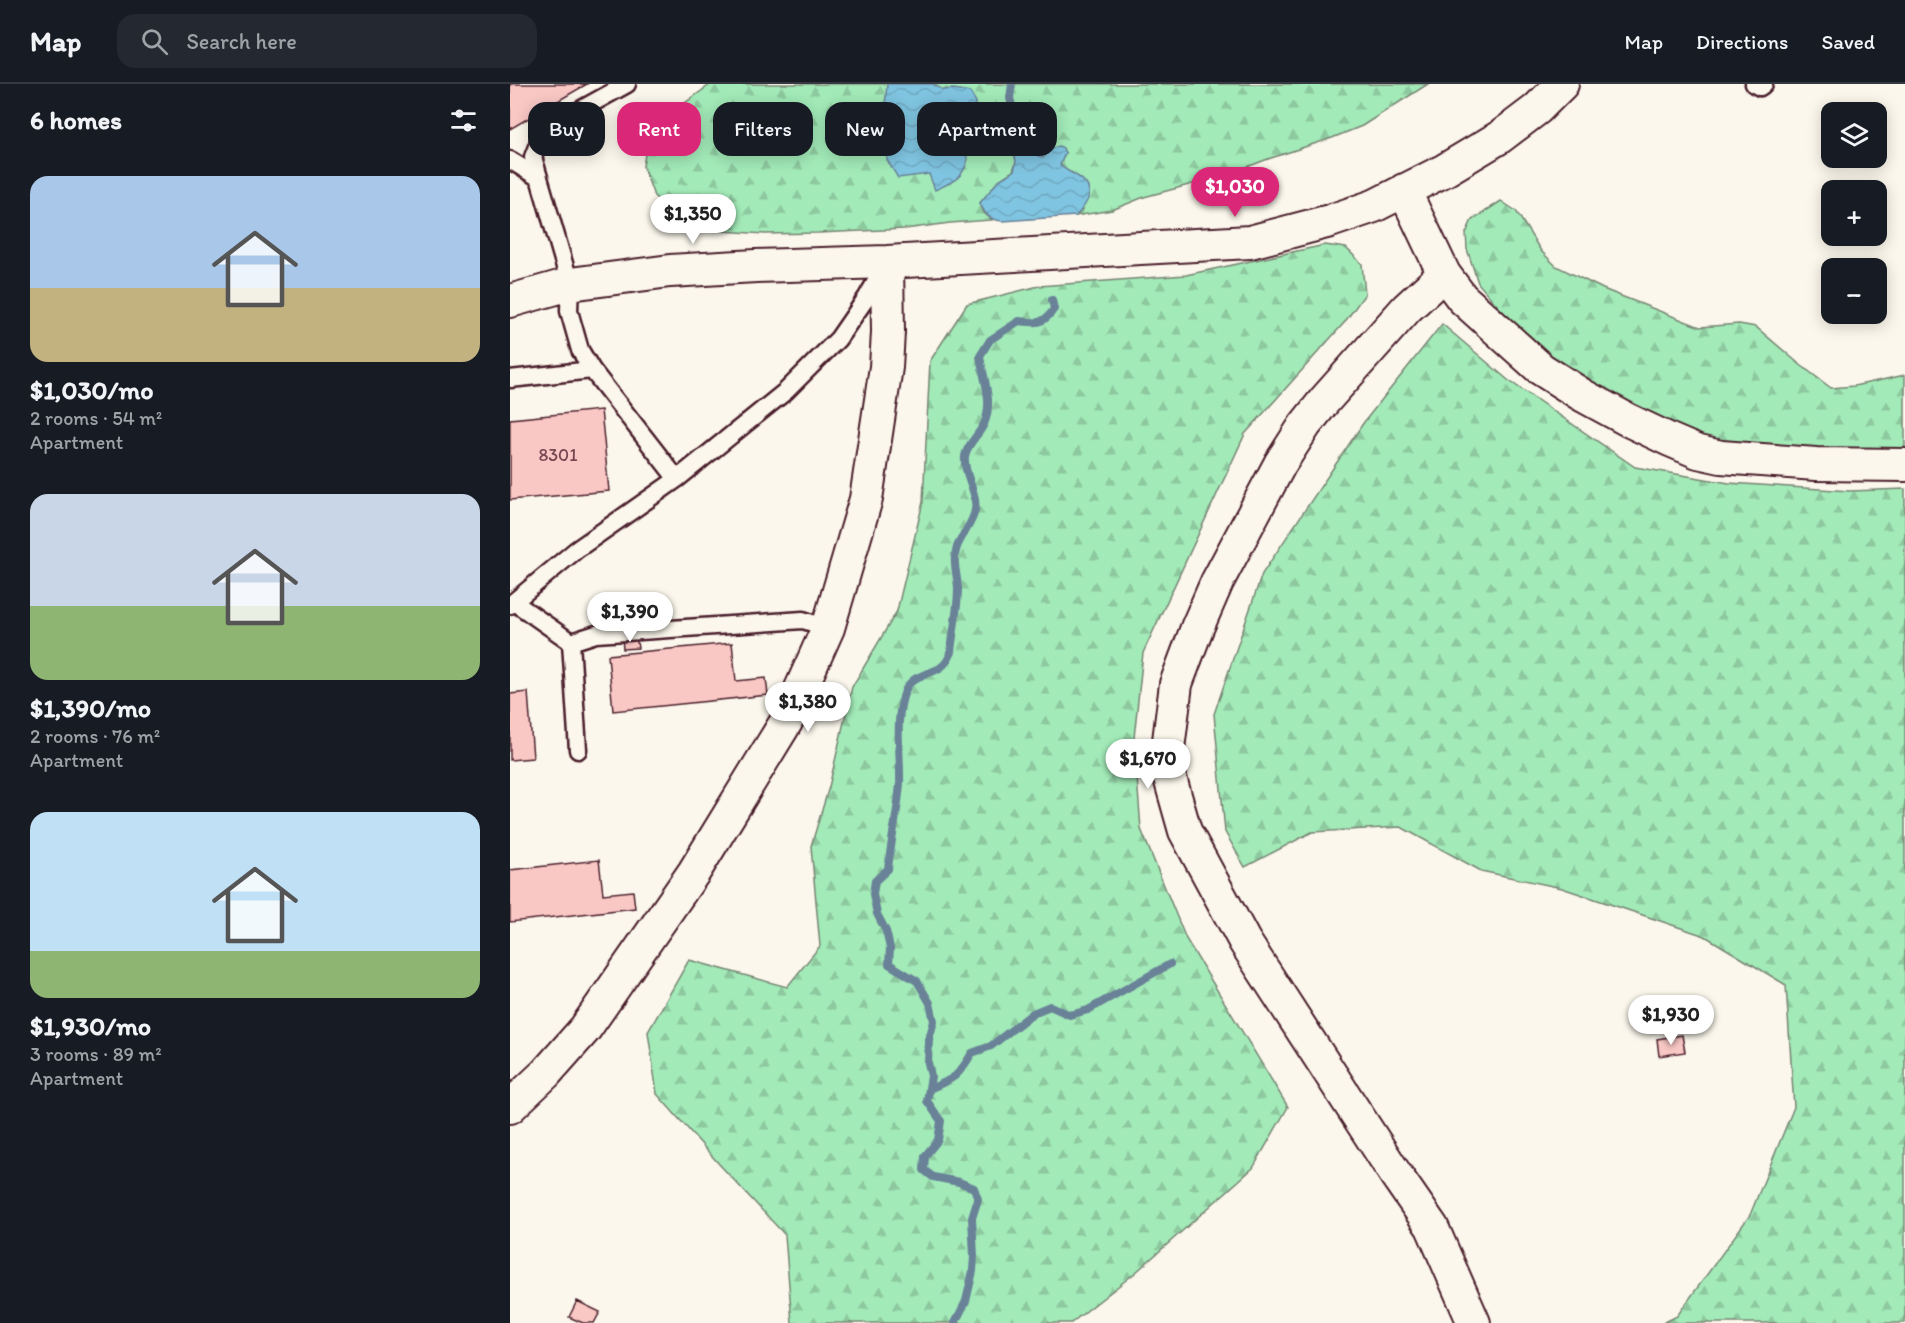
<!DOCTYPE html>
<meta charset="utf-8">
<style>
:root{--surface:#171b24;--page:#242831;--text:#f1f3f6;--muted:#9ea1a6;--line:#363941;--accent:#db2777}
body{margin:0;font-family:Itim,sans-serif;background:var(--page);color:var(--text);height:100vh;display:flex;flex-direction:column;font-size:22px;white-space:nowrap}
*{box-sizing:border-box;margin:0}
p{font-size:20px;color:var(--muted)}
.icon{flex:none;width:33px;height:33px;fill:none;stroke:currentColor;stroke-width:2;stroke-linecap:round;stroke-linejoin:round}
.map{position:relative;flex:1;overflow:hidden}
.side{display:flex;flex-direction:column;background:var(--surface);width:510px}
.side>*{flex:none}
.top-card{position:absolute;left:18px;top:18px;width:570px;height:54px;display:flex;gap:12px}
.buttons{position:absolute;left:1311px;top:18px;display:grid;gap:12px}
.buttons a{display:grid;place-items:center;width:66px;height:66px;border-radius:12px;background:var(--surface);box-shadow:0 3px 15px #0003;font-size:30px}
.price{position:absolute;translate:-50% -51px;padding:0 14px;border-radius:21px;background:#fff;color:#222;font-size:20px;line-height:39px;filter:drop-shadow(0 2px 3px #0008)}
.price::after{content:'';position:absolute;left:50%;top:36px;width:18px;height:14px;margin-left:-9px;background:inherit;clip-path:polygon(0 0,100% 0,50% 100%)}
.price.current{background:var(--accent);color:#fff}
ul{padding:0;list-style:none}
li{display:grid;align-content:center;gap:12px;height:318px;padding:0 30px}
li span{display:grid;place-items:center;height:186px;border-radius:18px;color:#555}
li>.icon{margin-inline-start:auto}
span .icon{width:108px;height:108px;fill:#fffc;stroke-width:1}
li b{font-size:26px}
h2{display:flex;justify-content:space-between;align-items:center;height:72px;padding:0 30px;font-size:26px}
.tag{padding:0 21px;border-radius:18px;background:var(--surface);box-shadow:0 3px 15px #0003;font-size:21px;line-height:54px}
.tag.current{background:var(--accent);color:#fff}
header{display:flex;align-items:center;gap:36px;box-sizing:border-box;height:84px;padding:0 30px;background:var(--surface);border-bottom:2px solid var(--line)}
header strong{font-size:28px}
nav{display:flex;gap:33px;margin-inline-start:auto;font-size:21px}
.search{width:420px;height:54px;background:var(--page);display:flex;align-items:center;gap:15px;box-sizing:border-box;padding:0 21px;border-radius:18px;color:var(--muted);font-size:22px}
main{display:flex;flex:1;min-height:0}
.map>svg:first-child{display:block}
.forest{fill:url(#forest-firs);stroke:#768472;stroke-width:1.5}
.water{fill:url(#water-waves);stroke:#6a8298;stroke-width:1.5}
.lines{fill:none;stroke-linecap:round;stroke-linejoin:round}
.stream{stroke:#6a8298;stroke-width:8}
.building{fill:#f9c8c5;stroke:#4a1f2b;stroke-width:1.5}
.lane-casing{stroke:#4a1f2b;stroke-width:21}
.street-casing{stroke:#4a1f2b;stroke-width:36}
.lane{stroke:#fbf7ec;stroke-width:16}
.street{stroke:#fbf7ec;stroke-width:32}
.labels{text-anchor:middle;stroke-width:6;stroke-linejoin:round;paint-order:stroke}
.number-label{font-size:18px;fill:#764952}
</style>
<header>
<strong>Map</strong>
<div class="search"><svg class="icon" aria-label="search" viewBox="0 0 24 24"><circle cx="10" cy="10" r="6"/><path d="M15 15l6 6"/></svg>Search here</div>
<nav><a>Map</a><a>Directions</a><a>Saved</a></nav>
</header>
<main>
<section class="side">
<h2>6 homes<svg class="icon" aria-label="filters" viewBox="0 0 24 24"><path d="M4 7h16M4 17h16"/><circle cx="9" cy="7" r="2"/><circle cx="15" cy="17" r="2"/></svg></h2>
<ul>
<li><span style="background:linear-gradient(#a9c7e8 60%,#c2b280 0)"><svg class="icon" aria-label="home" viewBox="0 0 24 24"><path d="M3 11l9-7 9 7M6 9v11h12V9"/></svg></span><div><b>$1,030/mo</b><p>2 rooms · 54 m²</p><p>Apartment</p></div></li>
<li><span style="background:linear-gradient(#c9d6e8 60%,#8fb573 0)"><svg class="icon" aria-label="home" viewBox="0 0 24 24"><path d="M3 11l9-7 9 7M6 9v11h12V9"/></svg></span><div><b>$1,390/mo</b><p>2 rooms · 76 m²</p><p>Apartment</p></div></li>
<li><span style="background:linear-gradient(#bfe0f5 75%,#8fb573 0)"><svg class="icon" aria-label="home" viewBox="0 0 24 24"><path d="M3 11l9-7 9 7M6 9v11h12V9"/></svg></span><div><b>$1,930/mo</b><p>3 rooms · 89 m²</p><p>Apartment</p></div></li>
</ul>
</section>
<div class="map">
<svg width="1395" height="1239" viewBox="0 0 1395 1239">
<defs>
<pattern id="forest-firs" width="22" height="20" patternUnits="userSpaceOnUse" patternTransform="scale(1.5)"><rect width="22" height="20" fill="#a2eab8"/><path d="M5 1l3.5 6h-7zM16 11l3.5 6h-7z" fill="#8dc89e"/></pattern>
<pattern id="water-waves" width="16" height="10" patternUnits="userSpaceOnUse" patternTransform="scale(1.5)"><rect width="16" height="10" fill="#7fc4e0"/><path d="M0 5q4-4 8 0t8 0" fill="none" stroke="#6fa8c0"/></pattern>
</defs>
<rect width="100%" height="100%" fill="#fbf7ec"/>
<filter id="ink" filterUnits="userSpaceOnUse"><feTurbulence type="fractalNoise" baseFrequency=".0167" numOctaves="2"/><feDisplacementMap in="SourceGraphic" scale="12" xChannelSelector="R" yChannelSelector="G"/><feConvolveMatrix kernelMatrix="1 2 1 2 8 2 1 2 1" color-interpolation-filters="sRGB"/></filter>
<g filter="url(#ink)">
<path class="forest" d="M201,0H918L852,42L822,54L758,75L716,91L634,113L602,126L566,132L573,125L565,90L555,86L550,80L555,69L533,74L521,68L519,62L503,64L506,77L503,87L489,96L470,119L474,129L482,136L440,139L395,145L308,149L255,150L198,146L169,134L144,112L133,82L138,53L161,29Z
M991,117L1006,127L1031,167L1046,182L1093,205L1190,243L1229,240L1246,243L1288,279L1321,304L1344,302L1395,291V371L1268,362L1202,355L1149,343L1078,299L1033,266L997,233L968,199L957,165L956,149L962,136Z
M815,161L836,164L852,180L855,210L834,239L735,350L633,569L624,654L631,745L676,855L778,1023L743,1084L625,1189L561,1239H282L275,1151L209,1080L147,1010L138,948L179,876L277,903L310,862L301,762L319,703L342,603L387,527L413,418L420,277L457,220L529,202L676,191Z
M932,240L998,296L1125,383L1219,399L1340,407L1395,405V1239H1153L1167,1232L1240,1131L1284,1023L1276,901L1195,852L1052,804L971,787L891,743L802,748L735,783L715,748L704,630L752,490L854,338Z"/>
<path class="water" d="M377,0H423L433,6L444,5L460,8L466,18C461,30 458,40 447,48L448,58L458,75C453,95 442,98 425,106L419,90L388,94L377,76L375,22Z
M515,43L519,46L522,51L519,62L521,68L533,74L543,64L549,62L553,64L555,69L550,81C555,86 560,88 567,92C587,104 579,118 566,132L493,137C480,136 475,131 470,119L489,96L504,87L506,77L501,51L510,44Z"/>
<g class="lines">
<path class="stream" d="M502,0L500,14L508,46
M419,1005C444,995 448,993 462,969L481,962L523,929L540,922L560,931L578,926L660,880
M445,1239L456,1217L463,1187L464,1172L462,1134L468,1115L464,1104L449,1098L423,1093L414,1086L415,1072L428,1056L431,1037L417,1017L421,992L418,979L419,955L424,937L420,919L407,897L379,880L380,864L376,847L367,830L363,810L365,797L378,785C381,756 388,728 390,699C391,670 384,635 395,607C405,583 433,596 441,568C443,547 448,525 448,504C447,489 442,477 447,463C452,450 463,439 465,426C468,407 453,391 455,372C457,360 469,351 474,340C484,318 473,294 470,272L480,256L509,237C527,239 533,241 544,225L542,216"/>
</g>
<path class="building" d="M0,0H77L0,45Z
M91,326L99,407L0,416V335Z
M126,552L128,564L113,565L112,553Z
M222,559L226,597L256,594L258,611L103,627L98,571Z
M18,608L23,674L0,676V610Z
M89,776L93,810L123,807L125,824L0,838V786Z
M1172,951L1175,968L1149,972L1147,955Z
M67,1217L90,1228L84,1239H73L59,1233Z"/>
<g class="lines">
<g class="lane-casing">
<path id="lane" d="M117,0L50,37L32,50L23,73L60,200L59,227L70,266L82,286L167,395
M1244,0L1250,3L1254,0
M0,76L29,94
M0,295L82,286
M4,518L61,558L68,666
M0,521L66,466L167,395L276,307L328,255L357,213L373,185
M61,558L86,550L293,536L318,544"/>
</g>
<g class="street-casing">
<path id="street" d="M894,106L934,190L952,214L1031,285L1072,311L1118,336L1160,356L1188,368L1211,373L1306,380L1395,381
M934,190L897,224L815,316L795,341L770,380L707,498L687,544L666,600L657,673L660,694L675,747L735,858L886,1091L922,1143L964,1239
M0,217L60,200L160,187L246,182L377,178L740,158L820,137L864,122L935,86L990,53L1027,25L1052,0
M0,1023L36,989L75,945L184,788L276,638L318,544L356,415L376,283L378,248L377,178"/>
</g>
<use href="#lane" class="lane"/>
<use href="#street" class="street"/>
</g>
</g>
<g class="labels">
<g class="number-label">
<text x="48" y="377">8301</text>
</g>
</g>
</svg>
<div class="buttons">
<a><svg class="icon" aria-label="layers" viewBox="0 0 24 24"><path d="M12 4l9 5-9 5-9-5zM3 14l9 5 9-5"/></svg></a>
<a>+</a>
<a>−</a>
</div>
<b class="price current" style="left:725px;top:134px">$1,030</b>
<b class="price" style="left:183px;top:161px">$1,350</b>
<b class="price" style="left:120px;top:559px">$1,390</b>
<b class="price" style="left:298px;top:649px">$1,380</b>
<b class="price" style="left:638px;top:706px">$1,670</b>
<b class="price" style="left:1161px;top:962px">$1,930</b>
<div class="top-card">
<a class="tag">Buy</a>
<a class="tag current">Rent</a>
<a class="tag">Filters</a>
<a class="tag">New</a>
<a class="tag">Apartment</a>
</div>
</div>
</main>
